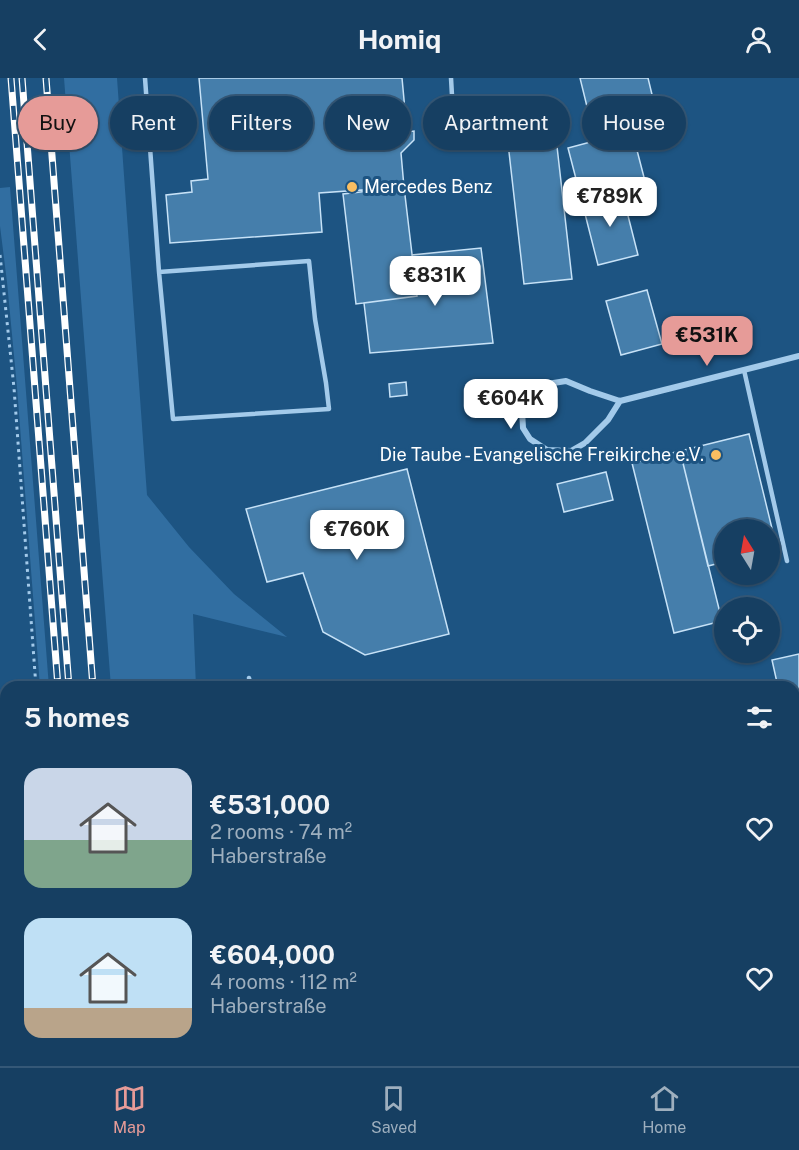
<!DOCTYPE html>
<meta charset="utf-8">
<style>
:root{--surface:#163f62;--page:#234a6b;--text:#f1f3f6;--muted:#9eafbe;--line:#355877;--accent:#e69b98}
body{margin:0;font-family:"Public Sans",sans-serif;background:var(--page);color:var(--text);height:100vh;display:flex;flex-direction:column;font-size:22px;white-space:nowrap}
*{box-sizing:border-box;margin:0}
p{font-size:20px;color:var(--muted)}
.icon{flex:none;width:33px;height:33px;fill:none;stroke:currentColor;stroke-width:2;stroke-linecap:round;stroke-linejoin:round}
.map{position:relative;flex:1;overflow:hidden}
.drawer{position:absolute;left:0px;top:603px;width:800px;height:386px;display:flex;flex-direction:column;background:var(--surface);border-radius:18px 18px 0 0;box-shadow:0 2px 4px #0004,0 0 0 2px var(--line)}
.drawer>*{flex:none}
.hud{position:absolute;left:18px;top:18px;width:764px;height:54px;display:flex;gap:12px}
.needle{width:39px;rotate:349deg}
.buttons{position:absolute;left:714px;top:441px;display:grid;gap:12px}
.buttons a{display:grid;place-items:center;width:66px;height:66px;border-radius:50%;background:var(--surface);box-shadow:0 2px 4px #0004,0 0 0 2px var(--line);font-size:30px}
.price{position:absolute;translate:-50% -51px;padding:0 14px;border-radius:12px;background:#fff;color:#222;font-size:20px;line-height:39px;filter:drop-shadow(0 2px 3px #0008)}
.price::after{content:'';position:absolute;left:50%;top:36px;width:18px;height:14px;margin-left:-9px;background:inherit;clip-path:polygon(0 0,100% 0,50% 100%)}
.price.active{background:var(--accent);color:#111}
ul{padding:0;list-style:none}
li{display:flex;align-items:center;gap:18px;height:150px;padding:0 24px}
li span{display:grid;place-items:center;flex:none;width:168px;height:120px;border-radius:18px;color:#555}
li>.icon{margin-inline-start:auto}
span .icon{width:72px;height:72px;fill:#fffc;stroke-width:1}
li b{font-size:26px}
h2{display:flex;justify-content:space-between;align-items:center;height:72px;padding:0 24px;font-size:26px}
.pill{padding:0 21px;border-radius:27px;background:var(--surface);box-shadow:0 2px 4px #0004,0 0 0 2px var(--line);font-size:21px;line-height:54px}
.pill.active{background:var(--accent);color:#111}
header{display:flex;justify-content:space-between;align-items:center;height:78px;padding:0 24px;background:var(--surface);font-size:27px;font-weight:700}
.tab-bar{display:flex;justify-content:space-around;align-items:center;height:84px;border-top:2px solid var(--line);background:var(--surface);font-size:16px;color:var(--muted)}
.tab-bar a{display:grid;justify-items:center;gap:3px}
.tab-bar .active{color:var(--accent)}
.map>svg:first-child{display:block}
.green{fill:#316ea1}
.building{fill:#457eab;stroke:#c7e2f7;stroke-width:1.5}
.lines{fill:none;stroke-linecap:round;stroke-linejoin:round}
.path{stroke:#a3caea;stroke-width:3;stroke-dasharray:3 4.5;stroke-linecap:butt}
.service{stroke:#a3caea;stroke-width:4.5}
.minor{stroke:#a3caea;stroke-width:6}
.rail-casing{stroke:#fff;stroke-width:7}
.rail{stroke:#1d5482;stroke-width:4.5;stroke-dasharray:14;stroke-linecap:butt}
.poi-dot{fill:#f9be61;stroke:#1d5482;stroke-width:2}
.labels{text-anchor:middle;stroke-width:6;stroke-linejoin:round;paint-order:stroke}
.poi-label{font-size:18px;fill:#fff;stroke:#1d5482;text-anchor:start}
</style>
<header><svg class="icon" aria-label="back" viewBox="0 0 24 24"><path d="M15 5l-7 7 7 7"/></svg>Homiq<svg class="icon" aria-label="person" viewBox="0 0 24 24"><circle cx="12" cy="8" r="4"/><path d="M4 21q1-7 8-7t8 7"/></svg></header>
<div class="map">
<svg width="799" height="988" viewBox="0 0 799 988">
<rect width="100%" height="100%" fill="#1d5482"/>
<path class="green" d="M64,0H117L147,417L189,469L234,516L287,559L193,536L196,609H111Z
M10,109L49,609H40L17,309L7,204L0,148V110Z"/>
<path class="building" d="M199,0H402L407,54L414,53V62L401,75L404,109L319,115L322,154L170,165L166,117L192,114L191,103L208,101Z
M580,0H648L656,33L592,49Z
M553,33L572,201L524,206L505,39Z
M632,53L646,107L582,124L568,70Z
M404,109L417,218L356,226L343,116Z
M622,114L638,177L598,187L582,124Z
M481,170L493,265L370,275L364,225L417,218L412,177Z
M647,212L662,266L621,277L606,223Z
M406,304L407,317L390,319L389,306Z
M749,356L777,471L770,473V452H724V484L708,488L680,373Z
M680,373L722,543L674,555L632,385Z
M407,391L449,556L365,577L323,554L303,495L267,504L246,431Z
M606,394L613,422L564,434L557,406Z
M799,576V643L794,645V609H778L772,582Z
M777,603L778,609H751Z
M799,921V944L794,922Z
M395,982H495L496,988H373Z
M498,982H530L531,988H500Z"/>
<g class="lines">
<path class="path" d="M0,177L14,310L36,609
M65,982V988"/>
<path class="service" d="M145,0L159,194L173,341L329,331L326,305L315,241L309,183L159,194
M451,0L454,53
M744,292L787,483
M249,600L251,609
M794,753L799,776
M225,982L229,988
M284,988L307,982"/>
<path class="minor" d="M620,323L608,342L585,365L571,373L547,372L530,361L523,350L522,332L529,315L547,306L566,303L590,313L620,323L799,278
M794,905L799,903
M569,988L570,982"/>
<g class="rail-casing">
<path id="rail" d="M11,0L58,609
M22,0L69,609
M46,0L93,609
M87,982L88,988
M98,982V988
M124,982V988
M136,982L137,988"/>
</g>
<use href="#rail" class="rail"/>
</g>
<g class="poi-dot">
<circle cx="352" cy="109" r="6"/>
<circle cx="716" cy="377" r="6"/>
</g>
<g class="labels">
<g class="poi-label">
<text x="364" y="115">Mercedes Benz</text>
<text x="704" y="383" text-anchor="end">Die Taube - Evangelische Freikirche e.V.</text>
</g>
</g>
</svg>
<div class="buttons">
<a><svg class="needle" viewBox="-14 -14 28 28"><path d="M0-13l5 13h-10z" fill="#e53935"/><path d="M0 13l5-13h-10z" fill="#9eafbe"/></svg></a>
<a><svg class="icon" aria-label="locate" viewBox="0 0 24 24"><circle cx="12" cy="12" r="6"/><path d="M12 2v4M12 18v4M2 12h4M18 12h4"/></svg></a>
</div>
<b class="price" style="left:610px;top:150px">€789K</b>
<b class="price" style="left:435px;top:229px">€831K</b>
<b class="price active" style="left:707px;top:289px">€531K</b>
<b class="price" style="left:511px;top:352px">€604K</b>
<b class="price" style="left:357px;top:483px">€760K</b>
<div class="hud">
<a class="pill active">Buy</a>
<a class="pill">Rent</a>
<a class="pill">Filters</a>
<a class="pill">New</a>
<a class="pill">Apartment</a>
<a class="pill">House</a>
</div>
<section class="drawer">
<h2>5 homes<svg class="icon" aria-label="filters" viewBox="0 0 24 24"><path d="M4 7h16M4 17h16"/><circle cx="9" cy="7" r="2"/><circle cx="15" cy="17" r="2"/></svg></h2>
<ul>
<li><span style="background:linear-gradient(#c9d6e8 60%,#7fa58c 0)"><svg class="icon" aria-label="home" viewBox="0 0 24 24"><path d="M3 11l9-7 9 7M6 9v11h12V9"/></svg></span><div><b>€531,000</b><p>2 rooms · 74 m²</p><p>Haberstraße</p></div><svg class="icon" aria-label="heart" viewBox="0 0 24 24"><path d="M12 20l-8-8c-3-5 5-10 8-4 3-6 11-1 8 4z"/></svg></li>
<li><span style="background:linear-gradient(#bfe0f5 75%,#b9a48a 0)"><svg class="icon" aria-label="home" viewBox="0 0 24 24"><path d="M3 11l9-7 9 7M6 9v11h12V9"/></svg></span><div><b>€604,000</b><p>4 rooms · 112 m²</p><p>Haberstraße</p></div><svg class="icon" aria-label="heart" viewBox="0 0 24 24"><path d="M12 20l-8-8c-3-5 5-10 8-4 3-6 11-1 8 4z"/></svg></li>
</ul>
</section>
</div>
<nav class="tab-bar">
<a class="active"><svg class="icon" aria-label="map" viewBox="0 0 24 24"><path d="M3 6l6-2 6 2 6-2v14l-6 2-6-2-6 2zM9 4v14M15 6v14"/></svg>Map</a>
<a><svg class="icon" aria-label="saved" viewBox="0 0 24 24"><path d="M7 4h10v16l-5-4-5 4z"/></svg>Saved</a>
<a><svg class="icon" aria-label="home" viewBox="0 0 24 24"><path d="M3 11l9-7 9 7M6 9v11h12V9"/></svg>Home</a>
</nav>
